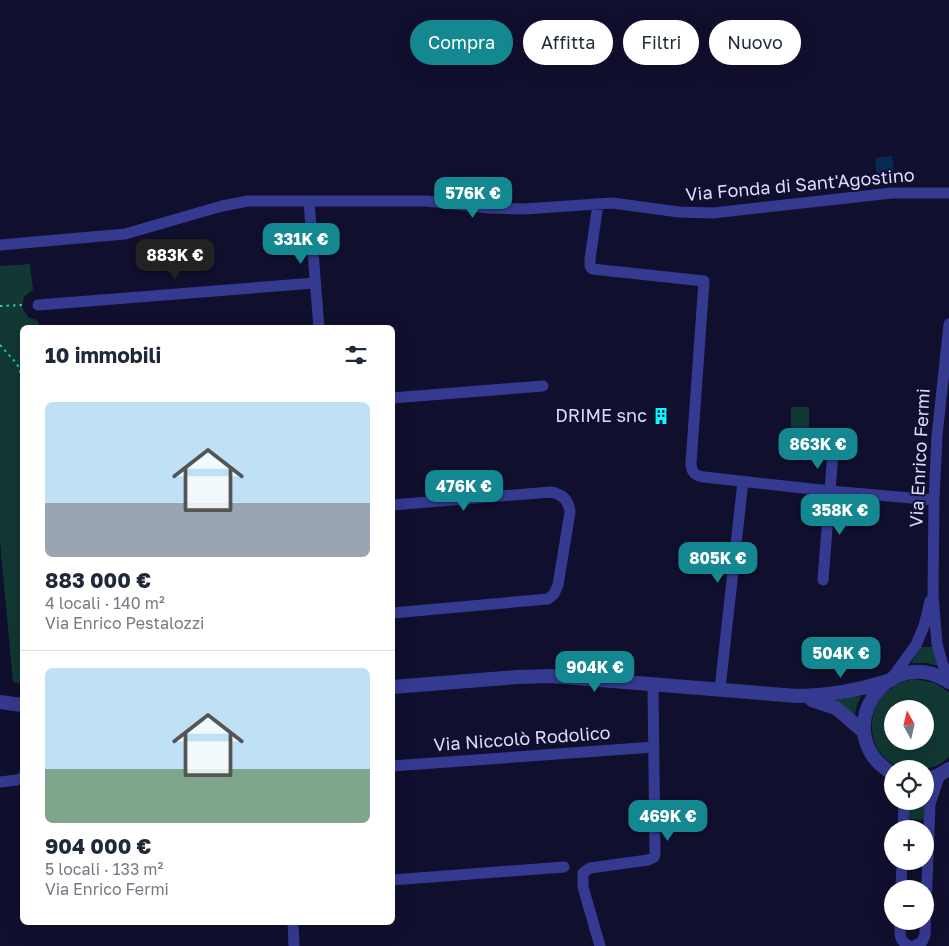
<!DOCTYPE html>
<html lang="it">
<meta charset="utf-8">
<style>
:root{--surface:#fff;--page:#f2f2f3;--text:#1f2937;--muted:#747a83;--line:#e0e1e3;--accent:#148891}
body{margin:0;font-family:"Golos Text",sans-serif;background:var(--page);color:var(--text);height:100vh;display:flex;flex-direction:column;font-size:19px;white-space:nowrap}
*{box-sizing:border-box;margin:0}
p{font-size:16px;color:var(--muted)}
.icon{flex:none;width:28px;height:28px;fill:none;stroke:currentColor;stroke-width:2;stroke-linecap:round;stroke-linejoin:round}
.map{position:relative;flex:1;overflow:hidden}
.details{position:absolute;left:20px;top:325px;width:375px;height:600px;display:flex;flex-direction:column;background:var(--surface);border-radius:8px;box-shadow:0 5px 20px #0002}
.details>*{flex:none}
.top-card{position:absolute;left:410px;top:20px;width:464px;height:45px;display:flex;gap:10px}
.needle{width:32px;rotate:352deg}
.buttons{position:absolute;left:884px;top:700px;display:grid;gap:10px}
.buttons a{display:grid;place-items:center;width:50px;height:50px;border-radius:50%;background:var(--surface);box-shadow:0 5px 20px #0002;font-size:25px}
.price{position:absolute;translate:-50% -42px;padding:0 11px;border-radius:10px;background:var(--accent);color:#fff;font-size:16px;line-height:32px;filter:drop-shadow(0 1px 2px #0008)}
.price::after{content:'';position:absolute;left:50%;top:30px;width:15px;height:11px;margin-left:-8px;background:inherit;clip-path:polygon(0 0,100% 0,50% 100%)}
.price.active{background:#222;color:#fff}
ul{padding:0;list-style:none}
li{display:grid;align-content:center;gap:10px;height:265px;padding:0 25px}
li+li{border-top:1px solid var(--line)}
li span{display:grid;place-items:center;height:155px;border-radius:8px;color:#555}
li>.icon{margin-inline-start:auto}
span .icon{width:90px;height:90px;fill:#fffc;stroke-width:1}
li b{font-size:21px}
h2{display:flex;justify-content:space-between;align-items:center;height:60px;padding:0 25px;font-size:21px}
.pill{padding:0 18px;border-radius:22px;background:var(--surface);box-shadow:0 5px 20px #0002;font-size:18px;line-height:45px}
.pill.active{background:var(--accent);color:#fff}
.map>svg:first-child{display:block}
.green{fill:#113833;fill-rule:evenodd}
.water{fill:#072a54}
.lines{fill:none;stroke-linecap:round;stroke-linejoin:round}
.path{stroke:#23cbb2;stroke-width:2;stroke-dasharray:2.5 4;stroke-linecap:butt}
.minor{stroke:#353a91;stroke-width:11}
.tertiary{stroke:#353a91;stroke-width:14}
.labels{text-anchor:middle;stroke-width:4;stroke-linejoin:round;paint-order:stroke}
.street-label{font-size:18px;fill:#dcdbff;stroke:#110f2e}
.poi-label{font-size:18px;fill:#dcdbff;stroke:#110f2e;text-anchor:end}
</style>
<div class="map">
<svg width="949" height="946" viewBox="0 0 949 946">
<rect width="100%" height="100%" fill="#110f2e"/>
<path class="green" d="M30,264L33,290L24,297L22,307L28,317L38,321L39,327L22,328V683L13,682L0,542V266Z
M791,407H809V441H791Z
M921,647H933L938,666L927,663H911Z
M915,679L935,683L949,692V757C937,768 929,769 915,769C859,769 856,688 915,679ZM892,709H925V741H892Z
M861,696L857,705L854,718L834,700Z
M908,801H926L925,820L908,819Z"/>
<path class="water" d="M892,156L895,180L877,182L875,158Z"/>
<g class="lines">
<path class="path" d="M0,306L22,305
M0,345L17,364L22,376"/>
<path class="minor" d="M309,201L319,328
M598,204L590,259V266L592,269L704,281L691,463C691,472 695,476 704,477L830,491L934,500
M0,245L125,234L222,206L248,201H426L489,208L524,209L612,203L679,212L713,213L892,193H949
M38,305L315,283
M949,324L937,436L934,500L933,595L937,644L943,665L949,677
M392,398L543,386
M392,505L551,492C562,494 569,500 570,512L558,585L554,594L548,599L392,613
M823,580L833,452
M891,679L916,645L924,626L930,601
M720,689L743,481
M392,766L654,747
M0,782L17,780L22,778
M903,829L904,801
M392,880L564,867
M901,889L902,861
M900,921C900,932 898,942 910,946
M293,922L294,946
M600,946L583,887V873L590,868L648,860L654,857L655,854L653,683
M914,946L922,942L925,935L930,804L940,774"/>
<path class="tertiary" d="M392,687L518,677L550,676L797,696C831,695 855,691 888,681
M812,700L836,708L864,732
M0,702L22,705
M892,773C827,734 887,641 949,682
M925,779L937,776L949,769"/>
</g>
<defs>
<g id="building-bare" transform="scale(1.35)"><path d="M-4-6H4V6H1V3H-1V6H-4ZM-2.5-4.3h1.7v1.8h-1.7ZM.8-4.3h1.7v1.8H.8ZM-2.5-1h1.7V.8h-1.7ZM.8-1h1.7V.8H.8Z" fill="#07fcff" stroke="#110f2e" stroke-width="2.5" paint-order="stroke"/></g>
</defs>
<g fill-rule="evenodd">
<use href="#building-bare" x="661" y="416"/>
</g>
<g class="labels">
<g class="street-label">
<text transform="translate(800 185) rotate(-5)" y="6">Via Fonda di Sant'Agostino</text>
<text transform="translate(920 458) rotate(-87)" y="6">Via Enrico Fermi</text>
<text transform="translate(522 739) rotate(-4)" y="6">Via Niccolò Rodolico</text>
</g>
<g class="poi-label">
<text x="647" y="422">DRIME snc</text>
</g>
</g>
</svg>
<div class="buttons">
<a><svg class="needle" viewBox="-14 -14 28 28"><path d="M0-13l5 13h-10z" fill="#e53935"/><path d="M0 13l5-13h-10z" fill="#747a83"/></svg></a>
<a><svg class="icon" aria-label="locate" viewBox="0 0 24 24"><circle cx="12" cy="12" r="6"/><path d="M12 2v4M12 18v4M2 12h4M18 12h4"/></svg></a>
<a>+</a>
<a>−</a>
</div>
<b class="price" style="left:473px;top:219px">576K €</b>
<b class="price" style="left:301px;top:265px">331K €</b>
<b class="price active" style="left:175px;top:281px">883K €</b>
<b class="price" style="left:818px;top:470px">863K €</b>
<b class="price" style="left:464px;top:512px">476K €</b>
<b class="price" style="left:840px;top:536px">358K €</b>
<b class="price" style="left:718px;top:584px">805K €</b>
<b class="price" style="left:841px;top:679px">504K €</b>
<b class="price" style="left:595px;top:693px">904K €</b>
<b class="price" style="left:668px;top:842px">469K €</b>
<div class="top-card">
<a class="pill active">Compra</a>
<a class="pill">Affitta</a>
<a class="pill">Filtri</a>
<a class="pill">Nuovo</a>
</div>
<section class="details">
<h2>10 immobili<svg class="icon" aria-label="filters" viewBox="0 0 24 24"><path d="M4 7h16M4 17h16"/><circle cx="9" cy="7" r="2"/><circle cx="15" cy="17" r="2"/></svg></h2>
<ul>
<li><span style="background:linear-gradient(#bfe0f5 65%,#9aa5b1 0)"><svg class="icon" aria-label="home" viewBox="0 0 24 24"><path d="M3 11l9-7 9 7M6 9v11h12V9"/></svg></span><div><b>883 000 €</b><p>4 locali · 140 m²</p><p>Via Enrico Pestalozzi</p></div></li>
<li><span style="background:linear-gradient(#bfe0f5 65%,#7fa58c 0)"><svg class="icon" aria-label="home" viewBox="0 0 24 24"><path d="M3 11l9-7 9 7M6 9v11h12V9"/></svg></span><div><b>904 000 €</b><p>5 locali · 133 m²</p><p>Via Enrico Fermi</p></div></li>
</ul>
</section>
</div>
